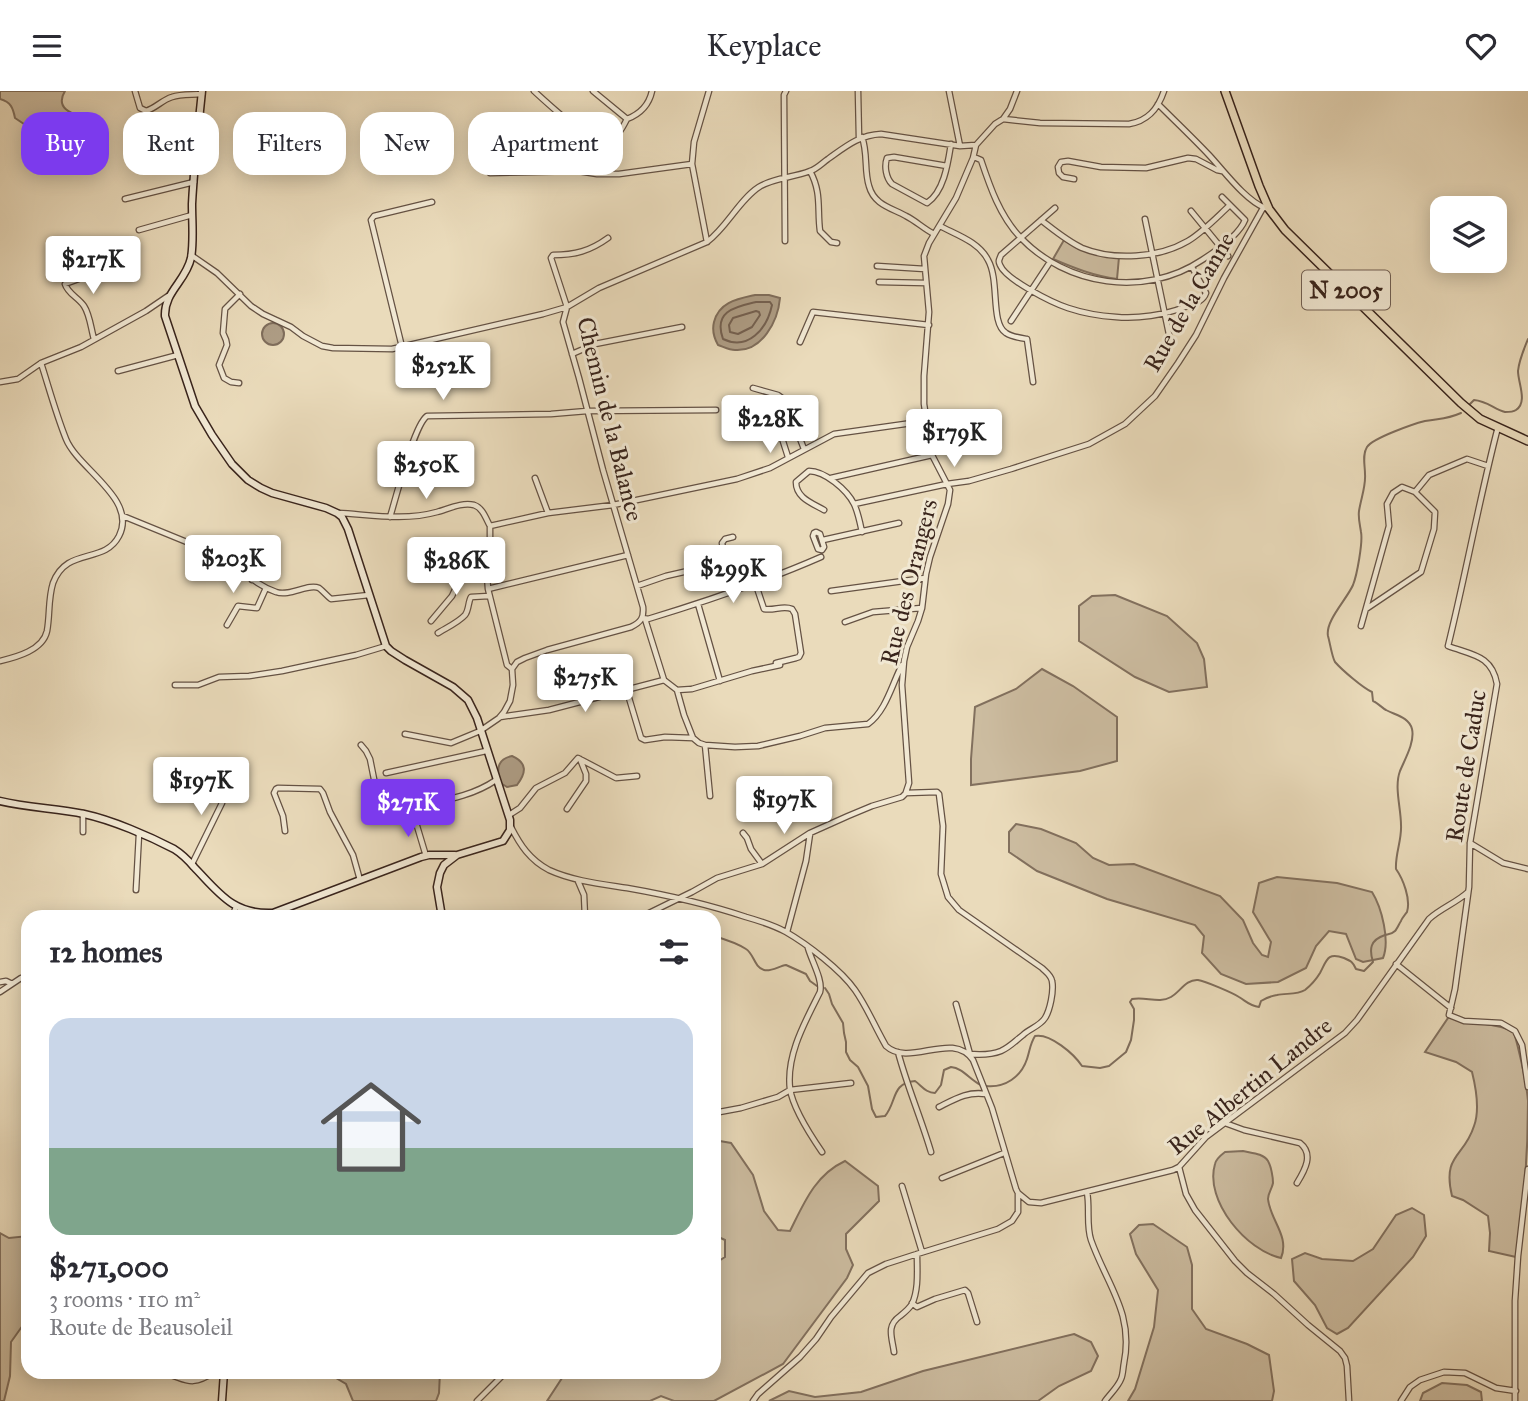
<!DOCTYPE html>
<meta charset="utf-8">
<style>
:root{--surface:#fff;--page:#f7f7f7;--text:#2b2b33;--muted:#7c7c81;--line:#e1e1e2;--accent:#7c3aed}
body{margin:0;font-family:"IM FELL Great Primer",serif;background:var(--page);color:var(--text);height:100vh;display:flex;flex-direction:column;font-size:26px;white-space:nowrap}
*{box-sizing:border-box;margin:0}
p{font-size:23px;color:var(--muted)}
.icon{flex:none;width:38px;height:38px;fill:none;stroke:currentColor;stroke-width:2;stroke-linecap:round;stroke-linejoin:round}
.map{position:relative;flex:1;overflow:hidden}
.panel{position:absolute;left:21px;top:819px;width:700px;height:469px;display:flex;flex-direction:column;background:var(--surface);border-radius:21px;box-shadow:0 4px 18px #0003}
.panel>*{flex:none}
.guide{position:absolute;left:21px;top:21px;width:700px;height:63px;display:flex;gap:14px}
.buttons{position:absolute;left:1430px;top:105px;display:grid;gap:14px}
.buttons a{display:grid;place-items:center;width:77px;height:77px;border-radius:14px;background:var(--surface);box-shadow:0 4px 18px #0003;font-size:35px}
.price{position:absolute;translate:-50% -60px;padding:0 16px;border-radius:7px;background:#fff;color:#222;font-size:23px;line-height:46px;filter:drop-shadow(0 2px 4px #0008)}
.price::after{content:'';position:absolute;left:50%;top:42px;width:21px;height:16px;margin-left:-10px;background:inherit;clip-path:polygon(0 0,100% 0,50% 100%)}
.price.active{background:var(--accent);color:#fff}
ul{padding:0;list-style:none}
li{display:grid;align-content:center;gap:14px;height:371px;padding:0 28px}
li+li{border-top:2px solid var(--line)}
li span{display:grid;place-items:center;height:217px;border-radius:21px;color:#555}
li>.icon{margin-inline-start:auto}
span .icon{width:126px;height:126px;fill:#fffc;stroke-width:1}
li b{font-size:30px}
h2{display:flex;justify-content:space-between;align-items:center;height:84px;padding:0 28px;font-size:30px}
.tag{padding:0 24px;border-radius:21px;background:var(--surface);box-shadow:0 4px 18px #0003;font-size:24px;line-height:63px}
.tag.active{background:var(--accent);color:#fff}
header{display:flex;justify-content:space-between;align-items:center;height:91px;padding:0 28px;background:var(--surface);font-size:32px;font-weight:600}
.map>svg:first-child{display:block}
.green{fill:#ccbca0;stroke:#82705e;stroke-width:2}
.water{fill:#ae9d85;stroke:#7f6d5b;stroke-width:2}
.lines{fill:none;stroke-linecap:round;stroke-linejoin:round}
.shore{stroke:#746050;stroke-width:2}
.stream{stroke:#7f6d5b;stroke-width:2}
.street-casing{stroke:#655244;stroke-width:7}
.secondary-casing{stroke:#39241c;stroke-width:9}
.primary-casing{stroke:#39241c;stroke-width:10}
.street{stroke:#f1e8d3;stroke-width:4.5}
.secondary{stroke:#f1e8d3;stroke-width:6}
.primary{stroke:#eadbbb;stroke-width:7}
.labels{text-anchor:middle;stroke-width:6;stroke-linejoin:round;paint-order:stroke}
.shield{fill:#f1e8d3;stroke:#705f53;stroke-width:2}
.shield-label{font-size:23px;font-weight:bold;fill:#39241c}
.street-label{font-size:24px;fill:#39241c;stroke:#f1e8d3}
</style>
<header><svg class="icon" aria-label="menu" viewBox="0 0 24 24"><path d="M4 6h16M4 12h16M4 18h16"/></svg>Keyplace<svg class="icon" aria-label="heart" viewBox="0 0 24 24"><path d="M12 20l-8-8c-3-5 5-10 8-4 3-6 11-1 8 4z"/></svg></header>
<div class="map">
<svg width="1528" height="1310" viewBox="0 0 1528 1310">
<rect width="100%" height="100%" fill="#eadbbb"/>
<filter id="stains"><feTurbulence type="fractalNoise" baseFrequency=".00286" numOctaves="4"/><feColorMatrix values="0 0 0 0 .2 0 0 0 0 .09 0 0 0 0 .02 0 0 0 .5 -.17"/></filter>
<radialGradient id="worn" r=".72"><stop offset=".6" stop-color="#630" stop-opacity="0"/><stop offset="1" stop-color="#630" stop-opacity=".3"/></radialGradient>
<path class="green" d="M0,0H65C51,23 86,25 97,33C101,36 103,39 105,42L104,51L96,55H83L54,40L27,35L15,27C13,17 11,11 0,8Z
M1064,149L1079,157L1119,166L1117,188C1094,185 1074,177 1053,168Z
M1115,504L1167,525L1197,552L1204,568L1207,596L1169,601L1135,586L1079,550V515L1092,505Z
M1042,578L1073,595L1117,626V670L1080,680L971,694V668L975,616L1016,598Z
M1016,733L1041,738L1076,752L1093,767L1109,774L1134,773L1220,805L1243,829L1253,852L1262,864L1268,866L1271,851L1253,821L1259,792L1277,786L1337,792L1372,801C1382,817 1390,850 1383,867L1363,871L1356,868L1346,843L1329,840L1316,855L1306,877L1278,891L1246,893L1221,883L1202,862L1204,845L1195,834L1107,808L1037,780L1009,761V741Z
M1450,924C1472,935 1494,930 1514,941C1520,964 1526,986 1528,1010C1528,1062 1524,1115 1516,1166L1489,1160L1490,1142L1488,1125L1463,1109L1452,1105C1442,1063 1464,1067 1474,1035C1480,1019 1476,997 1472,981L1456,971L1425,961Z
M714,1049L731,1052L753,1084L764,1120L778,1139L790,1140C804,1112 815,1084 845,1070L878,1095L879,1110L846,1143V1158L853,1174L847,1187L783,1273L714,1310H674L661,1305L650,1310H547L566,1281H714V1173L725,1166V1149L714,1144Z
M1243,1060C1251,1062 1263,1062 1268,1070C1271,1075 1273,1086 1273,1092C1272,1098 1268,1102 1268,1108C1270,1129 1290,1145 1281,1167C1247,1160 1204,1110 1215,1073C1216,1068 1221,1064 1225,1061Z
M1412,1117L1424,1124L1426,1145L1413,1166L1348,1237L1337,1243L1327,1237L1315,1214L1294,1190L1292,1168L1305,1162L1322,1168L1353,1170L1373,1158L1396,1124Z
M1153,1133L1187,1156L1192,1174V1218L1206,1238L1247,1253L1269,1264L1274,1300L1272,1310H1128L1135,1298L1154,1236L1158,1199L1136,1163L1130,1143L1139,1134Z
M0,1142L9,1147L28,1145V1227L11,1251L10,1285L4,1310H0Z
M1074,1243L1091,1251L1098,1265L1091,1280L1059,1295L1038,1310H769L789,1300L815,1306L861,1301L923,1280Z
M326,1281H440L439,1302L436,1310H353L346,1293Z
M1442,1292L1467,1294L1481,1301L1482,1310H1420L1423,1302Z"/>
<path class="water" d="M755,204H769L780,207C778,230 762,261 735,259C729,259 724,256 718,254C714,247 712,239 714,231C719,211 737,208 755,204Z
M262 243a11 11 0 1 1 22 0a11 11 0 1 1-22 0Z
M512,665C528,672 526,682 517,694L507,696L499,691C497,678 497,668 512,665Z"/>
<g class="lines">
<path class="shore" d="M756,211H770L772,214C767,238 748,260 723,248C713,220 735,216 756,211Z
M756,220L759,221L760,224L752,236L738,243L730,241L729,234L733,227Z"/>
<path class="stream" d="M1470,313L1474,309C1487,310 1494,318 1505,321C1508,321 1513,321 1516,319C1528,311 1518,292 1518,280C1519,269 1524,258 1528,248
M714,845C724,848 737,852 746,858C754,863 754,876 764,879C771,881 779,875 786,874L806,883L810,890L817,895
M825,897L829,903L832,913L843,932L844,942L846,951V961L850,969L858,976L868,995L872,1018L876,1026L885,1025C897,1011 891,992 915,990C922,995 926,1002 935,1002L941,994L944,979L951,976C963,977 970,989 981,994
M986,995C1005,997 1021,986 1027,968C1030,959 1030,953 1035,945C1050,942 1074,963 1082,975L1100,977L1109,975L1126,961L1131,949L1134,929V918L1130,911L1132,908C1145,905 1159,913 1171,906C1180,901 1186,888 1198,889C1205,890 1233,902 1239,906C1247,911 1250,915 1259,916L1261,910C1266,907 1271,905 1277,904C1286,902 1297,904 1305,899C1310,895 1317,887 1320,882C1327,869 1327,861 1344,867C1351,870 1353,871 1356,878L1364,880L1373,871C1369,858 1370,849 1385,844C1389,843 1392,843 1395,840C1397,838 1399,833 1401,830C1401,829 1406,822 1407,821C1411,808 1403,788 1396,778C1395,763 1402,749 1401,734C1401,717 1394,696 1400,680C1405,668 1415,651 1412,638C1409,626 1395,624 1386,619C1382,617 1378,612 1373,610L1372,601C1363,597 1342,579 1335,571C1332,566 1330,552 1328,545C1325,530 1347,508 1353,494C1357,484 1363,451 1361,441C1360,434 1358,427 1359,420C1361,407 1366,395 1365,383C1365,374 1362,364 1367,356C1373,347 1413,333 1425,330C1440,327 1445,329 1461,322"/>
<g class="street-casing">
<path id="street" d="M135,0L140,17L146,20C156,17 162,9 172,6C181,3 192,4 202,3
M534,0C546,11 591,53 605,51C616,49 622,38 627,28
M593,0L627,28C640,23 649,14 652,0
M858,0L859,47
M949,0L960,55
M1158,13C1175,30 1193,47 1209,64C1224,80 1245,109 1265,117
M516,28C526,29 535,31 544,36C551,40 555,47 562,51C571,57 586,58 595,53V51
M1003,28L1040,32L1129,33C1148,30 1158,18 1164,0
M862,46C868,62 864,80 869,95C874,114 892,117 906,125C916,130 924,138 934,143
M539,65L551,55L561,51
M974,66L981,69C990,96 1000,125 1020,146C1066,195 1145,207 1202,169C1216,160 1239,144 1245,129L1222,106
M947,75L894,66L887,67C884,75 886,87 892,93L927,112C944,101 948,72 951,53
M810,80C822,102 817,118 820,140L831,151L837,152
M490,82L578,80L597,83H619L692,73
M1074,88L1063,86L1059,82L1058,76L1061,71L1068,70L1101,76L1146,77L1188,67L1196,68L1217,79L1222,80
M125,108L194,91
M1055,117L1001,164C999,169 998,170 1000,174C1006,189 1053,212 1068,217C1083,222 1100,225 1116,226C1138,228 1164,224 1185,216C1193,213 1203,211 1206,202L1192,176
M1191,120L1228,165
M1145,128L1170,248
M1041,129C1054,139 1067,150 1082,157C1114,170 1159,167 1188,150C1203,141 1217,126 1230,114
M940,135C957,144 979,151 988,169C1000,190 990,232 1006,242C1012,246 1020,247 1027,248L1033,291
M139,139L192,124
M785,150L784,4L786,0
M707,151L692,73L694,51L709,0
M191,164L217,182L251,215L263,223L291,236L303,245L322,255L333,257L392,258L543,223L567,216L551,167L553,164C575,164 590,160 608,147
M877,175L925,178
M879,191L926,192
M1011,230L1050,171
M94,248C91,238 90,224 84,215C78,206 68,203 65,193L106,178L113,177
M800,251L813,221L929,234
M402,256L371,129L374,125L432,111
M572,263L595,253L682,236
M118,280L178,264
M0,291L18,288L41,272L81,256L146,220L168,205
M239,292L231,291L224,287L219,274L227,254L226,249L223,242L225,218L240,203
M753,297L778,304L785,309L804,358
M1498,336C1479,409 1466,482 1448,555C1472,564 1492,564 1497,593L1470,752L1469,796L1455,898L1449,924L1464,930L1501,932L1515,940L1522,954L1528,996
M780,341L788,366
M535,387L548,422
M831,387L932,364
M1415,401L1429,384L1467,368L1488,375
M854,413L947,393L969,390L1011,378L1089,353L1125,333L1155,305L1178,272L1196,244L1224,187L1263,117
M824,419C812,412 796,407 796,391L809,380C825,380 847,399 854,413C858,421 860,432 862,441
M339,422C372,424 405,430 437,421C448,418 462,411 474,414C483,417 486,428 490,435
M123,425L221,465C241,476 254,494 276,501C290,506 308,492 319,497C323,500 327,505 331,508L369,504
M390,426C396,407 414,334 427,325L551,323L587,320L716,319
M816,441L820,443L824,456L822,459L818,458L813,445L814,442Z
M823,449L899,432
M252,489L256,479L257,463
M756,494L764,518C774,520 783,514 792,518L795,523L801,562L799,566L796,567L776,572
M637,495L666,485L723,472L725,468L722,452L725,448L733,446
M488,498L628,464
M831,500L925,487
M698,513L720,590
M643,527L648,528C707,510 764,491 821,466
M645,528L664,589L677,599L684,624L693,647L699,652L705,654L735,656L758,655L800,645L825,637L868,633C886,620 892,593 902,574
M431,530L452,505L460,488L487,484
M845,531L873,521L922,517
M227,534L238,515L257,517L266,497
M1361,535L1389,435L1387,413L1393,402L1402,396L1415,401L1435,421L1434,438L1421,481L1366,518
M438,542C446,537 459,531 465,524C469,519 468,511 471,506L489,505
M0,570C17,566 43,559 47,540C50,524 48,508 53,492C67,455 104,474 119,445C138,408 78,378 66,348C56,323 49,297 41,272
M512,578L507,574L488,498L487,484L490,459V435L548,422L613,414L737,388L770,377L834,343L926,330
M175,594H198L219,586L249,585L282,580L356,564L386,555
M677,599L692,598L752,580L780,574
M625,600L629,607L641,647L645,649L665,646L693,647
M500,626L549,619L664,589
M405,643L451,652L480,640L499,627L504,621L510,610L513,594L512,578L517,571L525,567L547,559L631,536C641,531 644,527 643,516L603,379L579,287L563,231L567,216L599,197L707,151C727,136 739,109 759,96C775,86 793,87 810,80C817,78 822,72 828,68C845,56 859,44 881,43L960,55L976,54L995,33L1003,28L1010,18L1017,0
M361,654L366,660L370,668L380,718L383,721H402L408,717C438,710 470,707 496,689
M705,654L710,705
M386,682L486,660
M906,701L909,692L902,594L904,570L907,556L918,530L922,517L926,483L930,466L948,413L950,399L947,393L932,364L924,313V285L929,221L924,165L929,152L956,107L973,67L976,54
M567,718L586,690V683L580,668
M404,720L417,735L426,765
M83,722V741
M509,724L520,717L536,697L565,682L578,667L616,687L637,685
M511,736C520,754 530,769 549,779C573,790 601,793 627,797C667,804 707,813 746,826C760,830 773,834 786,841C807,853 841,879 855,899C867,916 875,936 886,955C910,977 952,939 973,969L992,1017L1016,1098L1018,1102L1029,1111L1041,1112L1173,1079L1179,1076L1206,1046L1345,942L1357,929L1429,828C1441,817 1456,812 1468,801
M285,740L283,725L274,702L276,698L278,697L320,698L323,702L330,721L353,764L360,789
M743,742L747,747L751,758L762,773
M1470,752L1503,772L1528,778
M192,773L222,712L224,702L220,680
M578,790L584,804L585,826
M136,799L139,743
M232,826L236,816
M641,826L692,801L717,787L762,773L810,742L848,725L872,715L902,706L906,702L937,701L939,703L943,735L941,783L948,806L959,819L1042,877C1046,881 1051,884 1052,890C1054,900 1050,919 1045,927C1040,935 1029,938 1023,944C1015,950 1010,956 1001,960C991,964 980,964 969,963
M787,841L806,770L810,743
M808,857C812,871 823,889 820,901C805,931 786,964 790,998C793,1017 811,1045 822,1061
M1396,873L1451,917
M0,891L6,890L12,893
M0,901L21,887L28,886
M956,913L970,963
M898,961C907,995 921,1027 931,1061
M939,1016C955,1008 968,1000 986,1003
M714,1022L741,1017L778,1006L790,999L851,992
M1225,1032L1244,1039L1300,1052C1314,1063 1305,1079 1297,1092
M1179,1076L1186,1103L1195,1119L1235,1170L1247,1182L1274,1203L1308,1234L1340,1260L1345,1267L1347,1275L1349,1310
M942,1087L1004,1062
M902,1095L922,1161
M1087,1101C1090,1117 1086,1134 1091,1149C1107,1194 1134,1222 1124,1272C1123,1277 1123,1284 1121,1288C1118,1296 1110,1303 1105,1310
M912,1212L917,1216L935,1208L965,1199L968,1202L977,1231
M894,1261C892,1246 886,1235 900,1225C905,1221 909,1218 912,1213C919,1198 917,1179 917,1163
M156,1281C183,1283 187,1300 214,1281
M477,1310L506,1281
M753,1310L758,1303L800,1266L816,1248L831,1226L868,1182L886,1173L917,1163L998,1138L1012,1130L1018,1121V1103
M1401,1310L1410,1296L1420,1289L1444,1281L1465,1282L1496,1297L1516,1300
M1515,1310V1210L1518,1165L1528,1078"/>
</g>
<g class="secondary-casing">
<path id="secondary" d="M202,0C198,38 194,75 192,113C192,131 194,150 191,167C186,190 164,201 165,225L195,315L212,344L232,373L248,389L261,397L272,402L326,417L337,422L342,426L348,438L386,555L391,560L405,569L453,596L468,609L477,627L510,729V739L503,750L457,764L444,774L440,782L437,796L442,826
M0,710C28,717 57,717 84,723C112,729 149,745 174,758C182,763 188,769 194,776C219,802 233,824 273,822L421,766L429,764H455
M222,1310L224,1281"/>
</g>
<g class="primary-casing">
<path id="primary" d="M1225,0L1259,95L1269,118L1285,139L1461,312L1480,328L1528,350"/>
</g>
<use href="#street" class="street"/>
<use href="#secondary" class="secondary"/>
<use href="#primary" class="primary"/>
</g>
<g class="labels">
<rect class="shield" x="1302" y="179.5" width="88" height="39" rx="5"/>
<g class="shield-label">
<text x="1346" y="207">N 2005</text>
</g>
<g class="street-label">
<text transform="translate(1189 211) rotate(-60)" y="8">Rue de la Canne</text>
<text transform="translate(610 328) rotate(76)" y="8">Chemin de la Balance</text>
<text transform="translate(909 491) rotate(-76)" y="8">Rue des Orangers</text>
<text transform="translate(1466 675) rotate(-81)" y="8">Route de Caduc</text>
<text transform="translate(1250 995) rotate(-39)" y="8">Rue Albertin Landre</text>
</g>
</g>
<rect width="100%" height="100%" filter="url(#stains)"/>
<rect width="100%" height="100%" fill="url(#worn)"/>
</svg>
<div class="buttons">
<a><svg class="icon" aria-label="layers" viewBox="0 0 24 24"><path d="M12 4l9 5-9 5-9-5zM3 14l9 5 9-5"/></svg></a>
</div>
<b class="price" style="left:93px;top:205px">$217K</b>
<b class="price" style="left:443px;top:311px">$252K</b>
<b class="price" style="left:770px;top:364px">$228K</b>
<b class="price" style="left:954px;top:378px">$179K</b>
<b class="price" style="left:426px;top:410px">$250K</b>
<b class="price" style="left:233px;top:504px">$203K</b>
<b class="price" style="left:456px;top:506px">$286K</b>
<b class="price" style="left:733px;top:514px">$299K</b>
<b class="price" style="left:585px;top:623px">$275K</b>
<b class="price" style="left:201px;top:726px">$197K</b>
<b class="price" style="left:784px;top:745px">$197K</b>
<b class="price active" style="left:408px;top:748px">$271K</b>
<div class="guide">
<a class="tag active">Buy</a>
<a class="tag">Rent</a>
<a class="tag">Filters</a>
<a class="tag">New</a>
<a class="tag">Apartment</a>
</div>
<section class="panel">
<h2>12 homes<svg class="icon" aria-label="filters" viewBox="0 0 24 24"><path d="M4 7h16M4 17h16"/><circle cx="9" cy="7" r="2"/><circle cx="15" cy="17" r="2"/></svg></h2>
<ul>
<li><span style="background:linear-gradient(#c9d6e8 60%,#7fa58c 0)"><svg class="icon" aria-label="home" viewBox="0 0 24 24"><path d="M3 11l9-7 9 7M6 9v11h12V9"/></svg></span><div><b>$271,000</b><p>3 rooms · 110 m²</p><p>Route de Beausoleil</p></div></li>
</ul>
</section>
</div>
